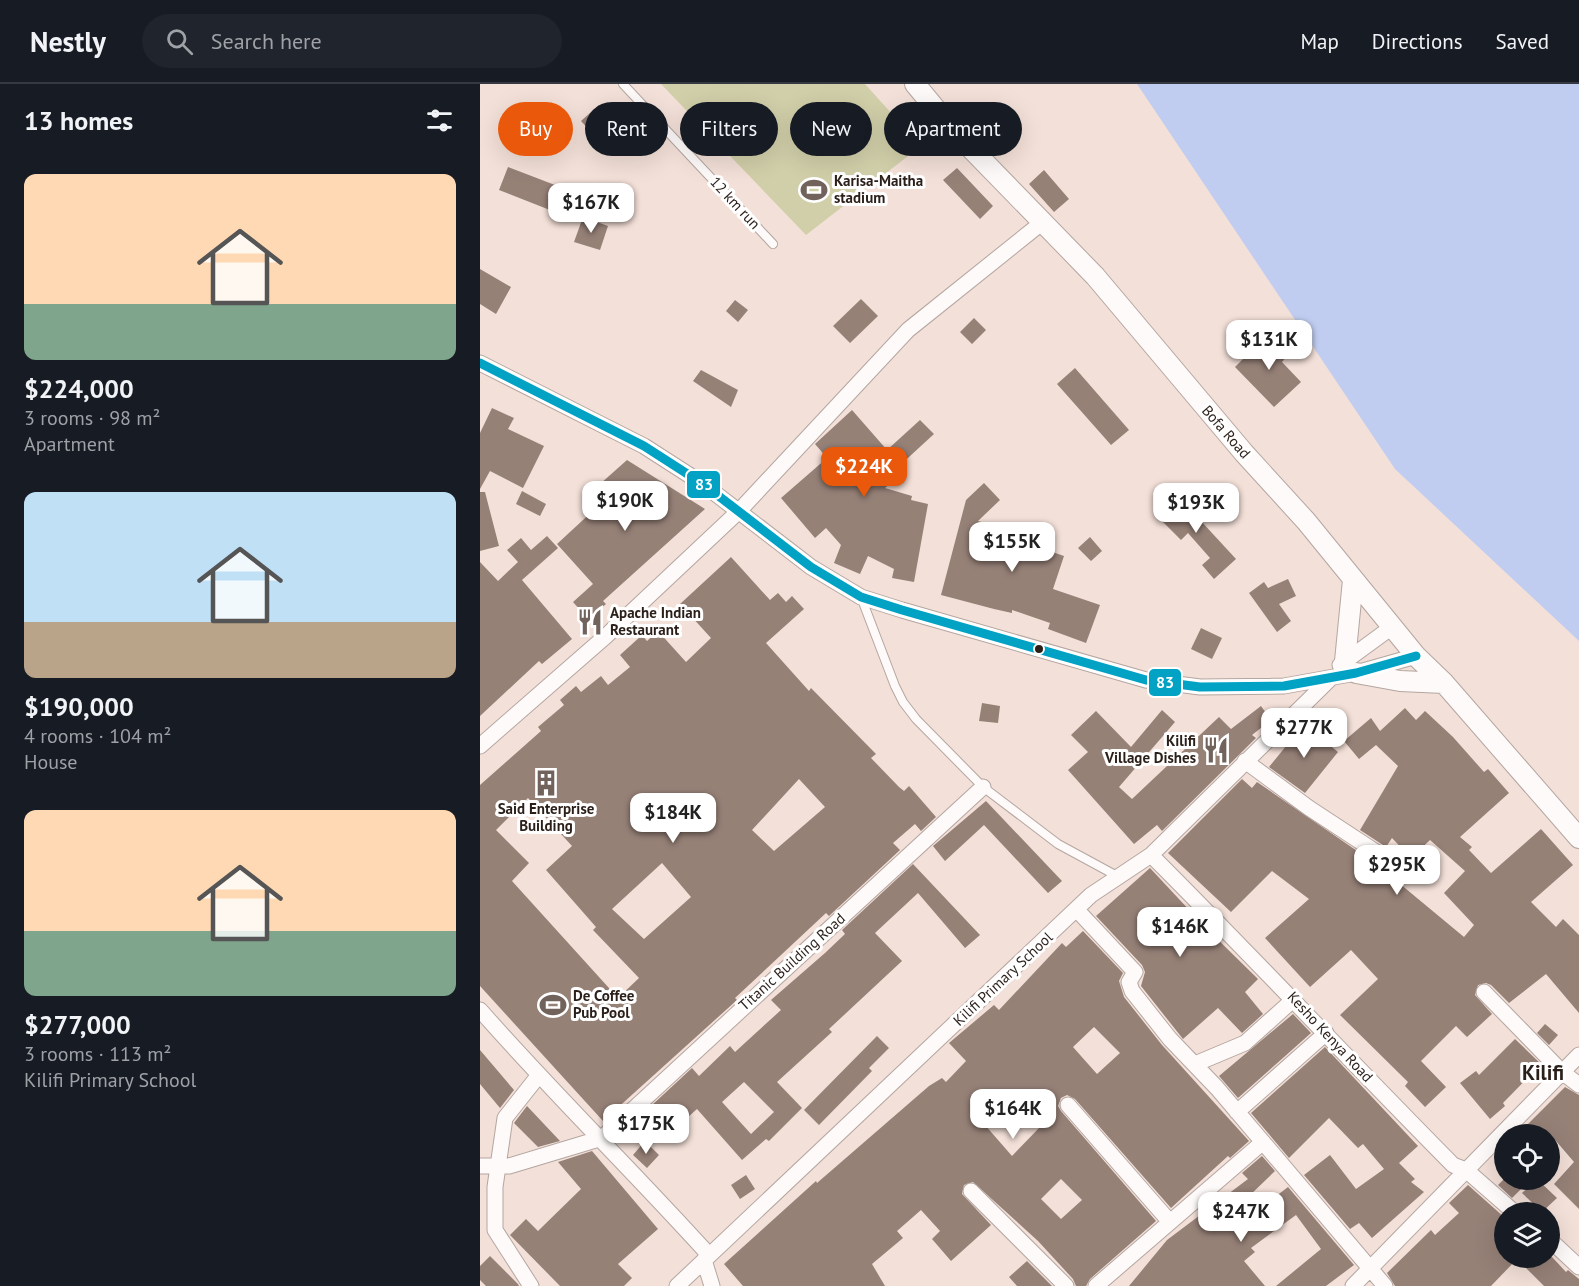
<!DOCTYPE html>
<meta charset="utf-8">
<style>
:root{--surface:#171b24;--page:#20242c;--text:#f1f3f6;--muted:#9ea1a6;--line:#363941;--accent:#ea580c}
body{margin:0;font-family:"PT Sans",sans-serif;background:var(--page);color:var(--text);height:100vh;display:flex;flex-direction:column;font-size:22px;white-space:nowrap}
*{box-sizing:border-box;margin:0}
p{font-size:20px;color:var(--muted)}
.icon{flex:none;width:33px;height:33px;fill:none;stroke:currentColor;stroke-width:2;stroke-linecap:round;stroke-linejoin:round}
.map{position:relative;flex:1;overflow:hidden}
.side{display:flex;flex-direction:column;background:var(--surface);width:480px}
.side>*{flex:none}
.hud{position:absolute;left:18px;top:18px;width:570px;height:54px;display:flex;gap:12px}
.fabs{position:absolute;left:1014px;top:1040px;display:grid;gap:12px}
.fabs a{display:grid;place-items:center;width:66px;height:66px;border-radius:50%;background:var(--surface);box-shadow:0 6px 24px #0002;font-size:30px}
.price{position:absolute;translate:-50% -51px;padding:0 14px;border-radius:12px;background:#fff;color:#222;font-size:20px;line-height:39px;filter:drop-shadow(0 2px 3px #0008)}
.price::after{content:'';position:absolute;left:50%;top:36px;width:18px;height:14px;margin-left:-9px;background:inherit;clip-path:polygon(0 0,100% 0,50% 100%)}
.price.on{background:var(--accent);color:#fff}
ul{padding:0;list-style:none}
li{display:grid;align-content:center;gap:12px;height:318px;padding:0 24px}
li span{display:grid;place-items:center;height:186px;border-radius:12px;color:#555}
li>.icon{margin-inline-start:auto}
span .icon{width:108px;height:108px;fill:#fffc;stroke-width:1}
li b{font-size:26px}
h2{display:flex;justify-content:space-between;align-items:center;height:72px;padding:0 24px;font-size:26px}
.pill{padding:0 21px;border-radius:27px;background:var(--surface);box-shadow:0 6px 24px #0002;font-size:21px;line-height:54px}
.pill.on{background:var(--accent);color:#fff}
header{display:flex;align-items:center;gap:36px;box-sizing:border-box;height:84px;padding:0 30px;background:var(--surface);border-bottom:2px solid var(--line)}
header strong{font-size:28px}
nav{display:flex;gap:33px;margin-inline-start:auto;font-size:21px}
.search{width:420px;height:54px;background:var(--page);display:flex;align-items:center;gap:15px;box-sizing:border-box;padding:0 21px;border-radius:33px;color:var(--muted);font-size:22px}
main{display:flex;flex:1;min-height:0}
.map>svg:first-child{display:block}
.green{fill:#d1cfa9}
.water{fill:#c1cdf0}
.building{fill:#968177;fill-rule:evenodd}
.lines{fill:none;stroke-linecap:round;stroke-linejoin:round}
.service-casing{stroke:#b4a6a0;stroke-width:10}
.minor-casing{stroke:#b4a6a0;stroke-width:17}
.tertiary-casing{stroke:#b4a6a0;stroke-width:22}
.service{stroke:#fdfaf9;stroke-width:8}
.minor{stroke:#fdfaf9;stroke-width:15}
.tertiary{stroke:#fdfaf9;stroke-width:20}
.bus-1-casing{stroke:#fff;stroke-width:14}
.bus-1{stroke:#02a2c5;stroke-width:9}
.bus-dot{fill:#2b1f1a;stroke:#fff;stroke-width:2}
.labels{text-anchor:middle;stroke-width:6;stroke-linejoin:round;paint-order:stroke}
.poi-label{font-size:15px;font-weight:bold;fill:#2b1f1a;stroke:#fff;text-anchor:start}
.street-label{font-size:15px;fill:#2b1f1a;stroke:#fff}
.district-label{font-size:21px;font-weight:bold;fill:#2b1f1a;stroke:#fff}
.line-badge{stroke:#fff;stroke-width:2}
.badge-label{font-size:16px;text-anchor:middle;font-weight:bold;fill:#fff}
</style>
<header>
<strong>Nestly</strong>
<div class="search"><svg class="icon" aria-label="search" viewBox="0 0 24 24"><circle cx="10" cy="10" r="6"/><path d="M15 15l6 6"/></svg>Search here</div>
<nav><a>Map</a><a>Directions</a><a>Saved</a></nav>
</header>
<main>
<section class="side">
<h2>13 homes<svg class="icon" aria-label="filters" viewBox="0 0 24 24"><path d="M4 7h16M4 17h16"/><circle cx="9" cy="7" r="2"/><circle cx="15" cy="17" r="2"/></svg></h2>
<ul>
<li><span style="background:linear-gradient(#ffd9b3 70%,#7fa58c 0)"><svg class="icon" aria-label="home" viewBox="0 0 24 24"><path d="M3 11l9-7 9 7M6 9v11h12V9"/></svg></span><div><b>$224,000</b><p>3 rooms · 98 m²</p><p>Apartment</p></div></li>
<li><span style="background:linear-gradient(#bfe0f5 70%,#b9a48a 0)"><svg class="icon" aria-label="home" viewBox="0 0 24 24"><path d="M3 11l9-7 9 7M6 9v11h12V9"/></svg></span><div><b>$190,000</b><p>4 rooms · 104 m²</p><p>House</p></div></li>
<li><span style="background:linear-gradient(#ffd9b3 65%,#7fa58c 0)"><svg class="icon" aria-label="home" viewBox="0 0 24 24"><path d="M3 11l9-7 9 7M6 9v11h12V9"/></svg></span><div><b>$277,000</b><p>3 rooms · 113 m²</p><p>Kilifi Primary School</p></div></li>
</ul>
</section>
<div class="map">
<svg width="1099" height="1202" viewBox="0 0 1099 1202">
<rect width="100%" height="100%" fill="#f3e0d8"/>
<path class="green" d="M181,0H385L441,62L326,151Z"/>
<path class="water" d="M657,0H1099V557L915,385Z"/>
<path class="building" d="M119,21L151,56L133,72L101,37Z
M28,83L88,106L80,130L19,106Z
M477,84L513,122L500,135L463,96Z
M564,86L589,115L574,128L549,100Z
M103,133L128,142L120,166L94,158Z
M0,185L31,203L16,230L0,220Z
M381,215L398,232L370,259L353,242Z
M255,216L268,226L258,238L246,227Z
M494,234L506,246L492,260L480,248Z
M787,251L807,272L802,278L821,298L794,323L755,283Z
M595,284L649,346L631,361L577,300Z
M221,286L258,306L251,323L213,297Z
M12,324L34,334L28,345L64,362L43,404L10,387L0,405V349Z
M372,326L407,366L440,336L454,350L417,384L422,389L405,404L432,412L431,416L448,420L434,498L412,494L414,485L388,472L380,490L354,479L361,461L346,444L335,454L301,414L347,374L335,360Z
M147,376L225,425L123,517L126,520L108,535L93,518L113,500L77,460L130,411L120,400Z
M504,399L520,416L498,437L558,453L555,462L584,472L573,505L620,521L606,559L568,545L570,539L532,526V529L514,525L461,511L486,416Z
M42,407L66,420L60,432L36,420Z
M0,408H5L19,462L0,467Z
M696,410L756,475L734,495L722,481L730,474L708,449L701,456L675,430Z
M67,452L78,464L42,496L92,555L62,580L59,577L0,632V478L18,497L38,478L27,466L41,454L51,466Z
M610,453L622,467L611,477L598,464Z
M251,473L290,516L298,509L306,518L312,512L324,525L286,559L329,607L331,604L396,670L391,674L419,703L424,707L429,702L456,733L441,747L435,740L413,759L420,766L349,832L346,829L255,914L257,916L123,1037L0,902V701L61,647L58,643L84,621L80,616L96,602L101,608L121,592L128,601L150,583L140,571L162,551L167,557L178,547L206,578L231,554L200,520ZM319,695L345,723L294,767L272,746ZM48,714L92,762L66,786L116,843L113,846L159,894L138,914L32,797L49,779L16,746ZM182,779L211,813L164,855L132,825Z
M808,495L816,512L799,520L811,537L797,548L769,509L784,498L788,504Z
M721,544L742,554L732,575L711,565Z
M502,619L520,622L518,639L499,637Z
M781,622L791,636L772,651L776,654L682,747L677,741L654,760L588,686L608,668L591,651L616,627L651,663L682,626L695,638L639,703L652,715L739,633L751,645Z
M925,624L936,636L945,627L973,653L1004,688L1008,685L1029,709L980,753L992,763L989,766L1011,789L1061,745L1093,781L1051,818L1076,843L1083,835L1099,851V929L1066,890L1029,919L1011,901L1006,899L998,901L995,911L1012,930L987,953L976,942L941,977L966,1003L945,1023L925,1002L928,998L860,931L898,895L871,866L830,903L785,854L829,815L792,787L751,828L688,769L762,695L772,704L777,698L896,780L984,853L994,841L964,809L985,787L950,756L931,774L912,754L906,763L880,746L918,682L896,661L879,675L864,657L891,634L900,647Z
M824,640L858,668L825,709L789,683Z
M506,717L582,797L568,809L504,741L465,777L453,762Z
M433,780L500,851L485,864L438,809L395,849L422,877L349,945L352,948L297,998L322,1024L289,1057L286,1055L262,1076L217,1025L179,1059L157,1035L212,984L219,992L250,962L255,968L301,926L291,916L345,869L365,850L362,846ZM264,998L294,1028L271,1050L242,1018Z
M670,784L726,844L778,895L765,908L783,930L762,949L738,924L703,955L661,902L665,888L662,881L616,832Z
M603,847L643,889L639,897L644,913L682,961L769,1057L750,1074L748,1072L691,1124L595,1015L587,1011L581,1014L578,1022L581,1027L676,1137L610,1195L606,1202H596L593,1195L558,1157L493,1098L484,1101L482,1110L511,1141L471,1177L452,1155L460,1147L441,1126L417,1147L423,1154L392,1180L405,1202H263L244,1180L336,1097L337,1099L449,1002L462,994L466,998L486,977L469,959L514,921L519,926L582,859L586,863ZM614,943L640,969L617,990L593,963ZM528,1008L560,1043L532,1072L498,1033ZM581,1095L602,1116L581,1135L561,1115Z
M813,930L831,949L758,1014L739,992Z
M1065,940L1078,951L1069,961L1057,949Z
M397,952L409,964L389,984L392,987L339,1041L324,1026Z
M1035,955L1061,980L1023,1019L1025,1022L1010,1035L980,999L996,987L999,991Z
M845,963L938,1062L919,1079L935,1095L931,1098L944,1108L892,1154L879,1139L870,1145L824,1091L850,1071L876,1105L904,1085L883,1060L878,1064L849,1034L809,1074L771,1029Z
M0,966L34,1006L20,1024L0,1000Z
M1085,1003L1099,1011V1125L1074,1100L1094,1078L1070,1050H1038Z
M47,1022L80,1057L58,1063L34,1039Z
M165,1057L179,1071L167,1084L153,1071Z
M112,1067L178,1145L138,1180L152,1194L144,1202H80L30,1151L46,1135L58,1147L101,1105L78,1078Z
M782,1072L795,1087L767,1114L778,1126L808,1103L874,1181L846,1202H796L841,1165L816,1131L771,1164L775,1168L764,1177L785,1202H649L687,1156L768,1095L762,1089Z
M266,1091L275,1105L260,1115L251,1101Z
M1024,1095H1051L1032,1114L1018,1101Z
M1057,1095L1077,1114L1062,1128L1042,1109Z
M988,1101L1024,1133V1173H1072L1086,1188L1088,1186L1099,1195V1202H1064L1037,1175L1011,1202H915L907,1189L951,1146L955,1151L979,1129L969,1119Z
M10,1172L38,1200L39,1202H6L0,1196V1182Z
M547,1177L572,1202H537L529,1193Z"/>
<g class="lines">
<g class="service-casing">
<path id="service" d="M143,0L293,160
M381,513L415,602L423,618L436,635L503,703L578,760L637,792"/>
</g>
<g class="minor-casing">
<path id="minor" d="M0,279L164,362L223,400L331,483L381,513L422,526L666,596L720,603L804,602L876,589L936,572
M860,581L912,543
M0,662L126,552L259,427L428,246L564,137
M765,677L829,724L931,791
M671,771C773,873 871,978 973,1081L986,1086L1034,1128
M597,826L655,888L649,898L652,907L690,955L737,1004L905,1202
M1004,908L1082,988L1099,1001
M0,926C74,1010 154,1088 229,1171
M715,980L765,959L814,915
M588,1021L690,1138
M757,1028L846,949
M0,1082H29L122,1054L503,703
M491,1107L586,1202
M1070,1156L1099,1183
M224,1176L232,1202
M51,1202L15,1146V1103L25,1034L59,991
M197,1202L611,811L671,771L851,594
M616,1202L783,1058
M873,1202L1099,971"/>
</g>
<g class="tertiary-casing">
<path id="tertiary" d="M435,0L473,46L615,192L764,369L826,437L936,572L964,599L1099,754
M865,577L873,496
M876,589L920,597L964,599"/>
</g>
<use href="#service" class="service"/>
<use href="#minor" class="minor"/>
<use href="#tertiary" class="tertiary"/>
<g class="bus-1-casing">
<path id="bus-1" d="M0,279L164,362L223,400L331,483L381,513L422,526L666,596L720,603L804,602L876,589L936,572"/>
</g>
<use href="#bus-1" class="bus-1"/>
</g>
<defs>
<g id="stadium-bare" transform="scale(2.07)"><path d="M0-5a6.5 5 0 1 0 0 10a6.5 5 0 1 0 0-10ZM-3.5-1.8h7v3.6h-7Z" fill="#71635c" stroke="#fff" stroke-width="2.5" paint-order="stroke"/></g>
<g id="restaurant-bare" transform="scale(2.07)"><path d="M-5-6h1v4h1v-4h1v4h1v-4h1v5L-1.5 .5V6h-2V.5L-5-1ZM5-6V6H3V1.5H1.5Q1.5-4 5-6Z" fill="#71635c" stroke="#fff" stroke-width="2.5" paint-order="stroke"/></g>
<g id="building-bare" transform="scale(2.07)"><path d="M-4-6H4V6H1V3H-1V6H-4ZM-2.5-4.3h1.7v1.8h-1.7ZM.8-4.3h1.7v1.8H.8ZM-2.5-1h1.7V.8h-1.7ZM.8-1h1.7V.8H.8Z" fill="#71635c" stroke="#fff" stroke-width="2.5" paint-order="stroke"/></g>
</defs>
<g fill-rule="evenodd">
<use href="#stadium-bare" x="334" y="106"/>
<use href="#restaurant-bare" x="110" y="538"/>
<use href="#restaurant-bare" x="736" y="666"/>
<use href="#building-bare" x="66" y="699"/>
<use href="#stadium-bare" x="73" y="921"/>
</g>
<circle class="bus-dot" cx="559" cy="565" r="5"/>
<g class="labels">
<g class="poi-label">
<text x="354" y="102">Karisa-Maitha<tspan x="354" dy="17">stadium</tspan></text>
<text x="130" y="534">Apache Indian<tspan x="130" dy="17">Restaurant</tspan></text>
<text x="716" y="662" text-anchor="end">Kilifi<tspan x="716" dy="17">Village Dishes</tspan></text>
<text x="66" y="730" text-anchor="middle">Said Enterprise<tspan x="66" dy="17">Building</tspan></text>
<text x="93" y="917">De Coffee<tspan x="93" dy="17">Pub Pool</tspan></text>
</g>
<g class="street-label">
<text transform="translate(255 119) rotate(47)" y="5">12 km run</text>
<text transform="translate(746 348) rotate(49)" y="5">Bofa Road</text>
<text transform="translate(312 878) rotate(-42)" y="5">Titanic Building Road</text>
<text transform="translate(523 895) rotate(-43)" y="5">Kilifi Primary School</text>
<text transform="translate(850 953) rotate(47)" y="5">Kesho Kenya Road</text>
</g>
<g class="district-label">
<text x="1063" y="996">Kilifi</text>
</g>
</g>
<g class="line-badge">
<rect x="206" y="386" width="35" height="29" rx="6" fill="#02a2c5"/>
<rect x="668" y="584" width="34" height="29" rx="6" fill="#02a2c5"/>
</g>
<g class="badge-label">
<text x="224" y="406">83</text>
<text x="685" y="604">83</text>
</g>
</svg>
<div class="fabs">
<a><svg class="icon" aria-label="locate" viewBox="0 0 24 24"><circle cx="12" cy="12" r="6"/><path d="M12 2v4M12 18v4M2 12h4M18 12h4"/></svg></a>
<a><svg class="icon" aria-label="layers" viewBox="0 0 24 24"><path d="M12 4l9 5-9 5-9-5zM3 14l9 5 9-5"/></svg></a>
</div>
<b class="price" style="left:111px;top:150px">$167K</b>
<b class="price" style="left:789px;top:287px">$131K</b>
<b class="price on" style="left:384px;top:414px">$224K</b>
<b class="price" style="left:145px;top:448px">$190K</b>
<b class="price" style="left:716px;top:450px">$193K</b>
<b class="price" style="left:532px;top:489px">$155K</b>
<b class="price" style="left:824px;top:675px">$277K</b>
<b class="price" style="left:193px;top:760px">$184K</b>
<b class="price" style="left:917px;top:812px">$295K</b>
<b class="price" style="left:700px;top:874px">$146K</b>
<b class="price" style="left:533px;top:1056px">$164K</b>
<b class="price" style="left:166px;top:1071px">$175K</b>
<b class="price" style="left:761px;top:1159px">$247K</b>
<div class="hud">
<a class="pill on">Buy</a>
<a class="pill">Rent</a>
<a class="pill">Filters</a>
<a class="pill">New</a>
<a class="pill">Apartment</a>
</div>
</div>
</main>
